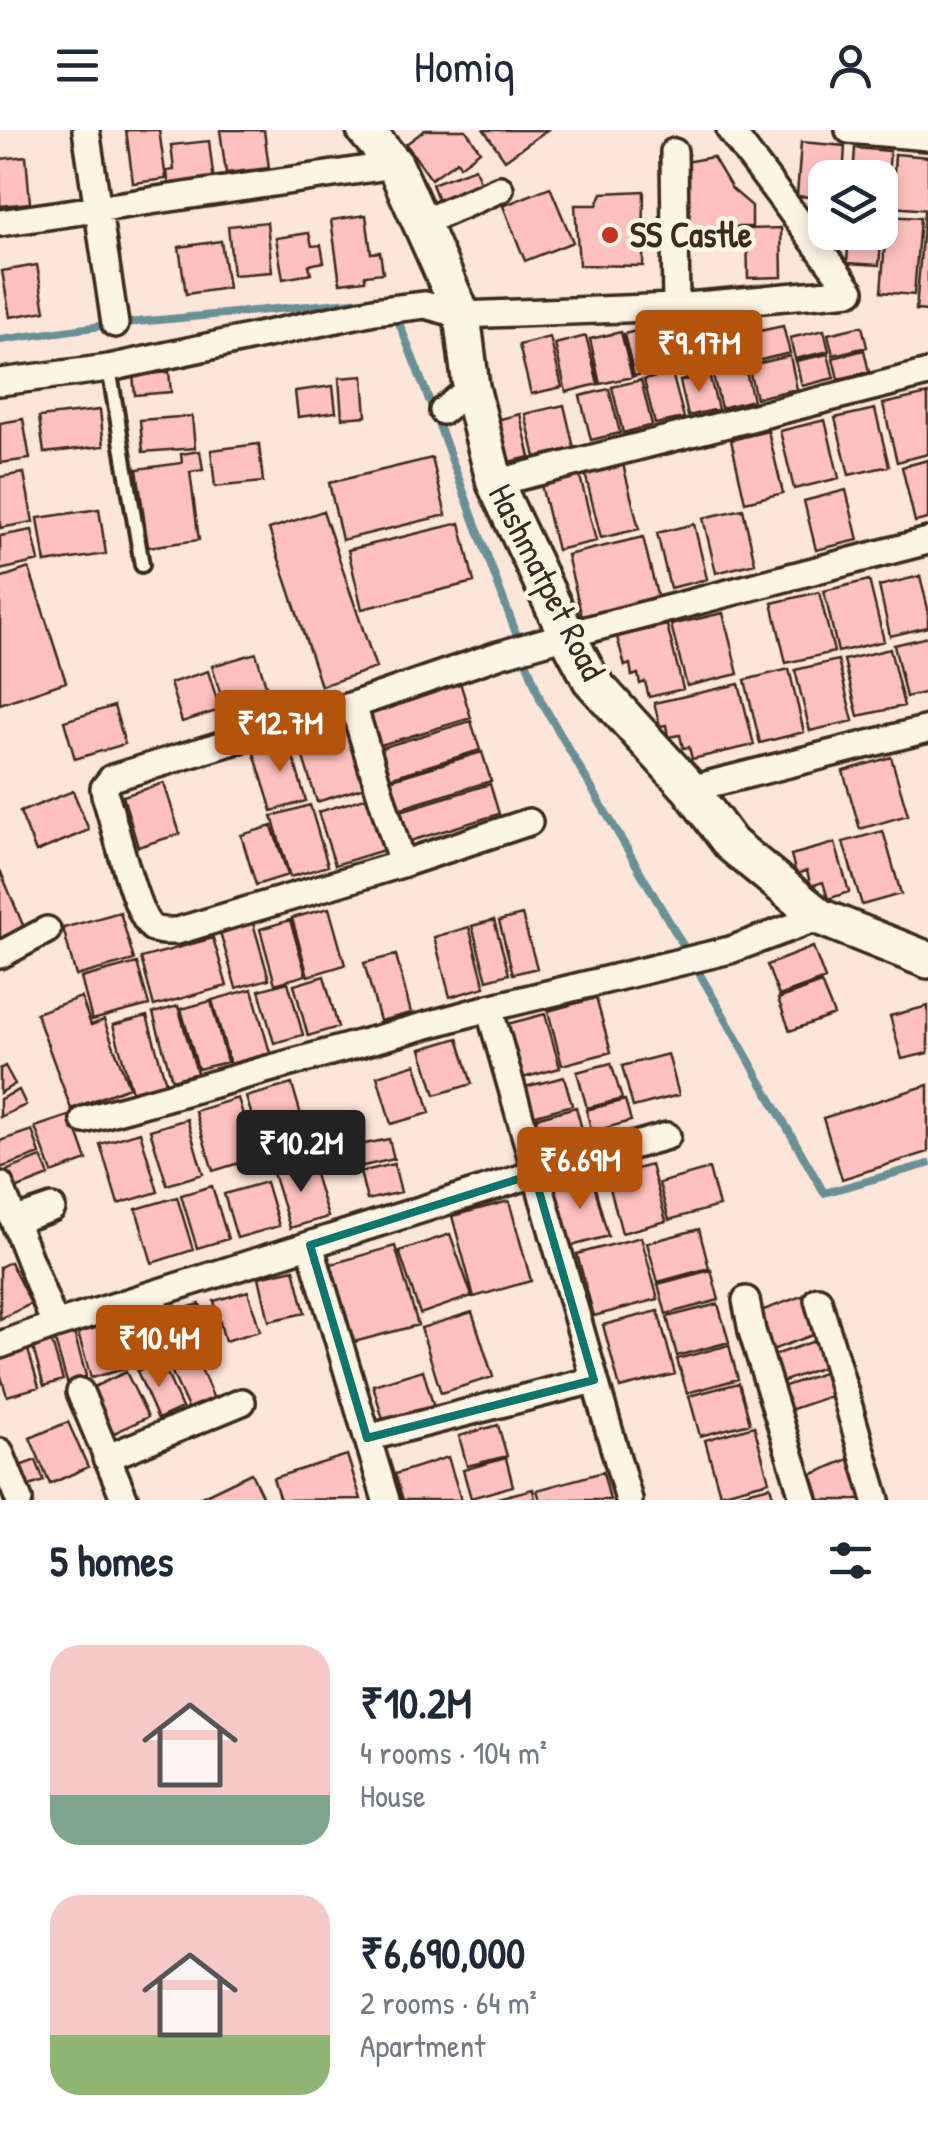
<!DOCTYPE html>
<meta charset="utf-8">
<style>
:root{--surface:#fff;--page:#f2f2f3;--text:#1f2937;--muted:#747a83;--accent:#b45309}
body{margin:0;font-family:"Patrick Hand",sans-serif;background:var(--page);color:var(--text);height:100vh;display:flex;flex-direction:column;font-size:38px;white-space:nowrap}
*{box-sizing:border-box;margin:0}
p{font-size:32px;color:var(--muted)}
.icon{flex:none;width:55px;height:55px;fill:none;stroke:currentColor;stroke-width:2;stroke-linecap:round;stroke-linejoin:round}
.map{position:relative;height:1370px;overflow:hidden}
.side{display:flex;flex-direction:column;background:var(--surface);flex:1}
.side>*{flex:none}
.controls{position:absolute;left:808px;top:30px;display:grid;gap:20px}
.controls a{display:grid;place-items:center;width:90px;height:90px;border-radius:20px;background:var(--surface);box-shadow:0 5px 15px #0003;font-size:50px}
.price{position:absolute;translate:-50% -85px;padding:0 22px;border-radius:10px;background:var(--accent);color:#fff;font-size:32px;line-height:65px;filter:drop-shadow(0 2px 5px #0008)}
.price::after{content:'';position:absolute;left:50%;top:60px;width:30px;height:22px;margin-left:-15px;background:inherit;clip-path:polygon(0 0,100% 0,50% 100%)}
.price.current{background:#222;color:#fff}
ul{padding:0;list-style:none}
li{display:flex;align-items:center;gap:30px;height:250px;padding:0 50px}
li span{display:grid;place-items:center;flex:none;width:280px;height:200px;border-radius:30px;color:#555}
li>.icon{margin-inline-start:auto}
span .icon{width:120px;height:120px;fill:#fffc;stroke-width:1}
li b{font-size:42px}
h2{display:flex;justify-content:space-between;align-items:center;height:120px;padding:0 50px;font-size:42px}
header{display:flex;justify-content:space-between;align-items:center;height:130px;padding:0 50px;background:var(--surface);font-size:45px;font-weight:600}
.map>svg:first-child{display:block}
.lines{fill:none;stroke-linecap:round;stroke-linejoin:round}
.stream{stroke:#689095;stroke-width:8}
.building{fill:#fec1bf;stroke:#3b2a1e;stroke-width:2.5}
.lane-casing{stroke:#3b2a1e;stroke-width:20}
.street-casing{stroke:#3b2a1e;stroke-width:32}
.secondary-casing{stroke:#3b2a1e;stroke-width:42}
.lane{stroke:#fcf5e5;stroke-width:12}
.street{stroke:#fcf5e5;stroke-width:25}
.secondary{stroke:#fcf5e5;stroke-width:35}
.marked{fill:none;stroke:#0f766e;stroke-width:8;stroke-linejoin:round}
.poi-dot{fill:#c8321e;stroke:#fcf5e5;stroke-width:4}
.labels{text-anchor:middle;stroke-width:9;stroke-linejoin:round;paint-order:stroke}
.poi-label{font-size:35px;font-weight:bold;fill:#3b2a1e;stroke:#fcf5e5;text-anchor:start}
.street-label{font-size:35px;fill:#3b2a1e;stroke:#fcf5e5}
</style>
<header><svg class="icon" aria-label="menu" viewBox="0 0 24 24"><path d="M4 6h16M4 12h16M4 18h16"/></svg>Homiq<svg class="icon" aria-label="person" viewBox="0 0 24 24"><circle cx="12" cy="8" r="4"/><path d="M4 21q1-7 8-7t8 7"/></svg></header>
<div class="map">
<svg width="928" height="1370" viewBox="0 0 928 1370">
<rect width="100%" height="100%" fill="#fde5da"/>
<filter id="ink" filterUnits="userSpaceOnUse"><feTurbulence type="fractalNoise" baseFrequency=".01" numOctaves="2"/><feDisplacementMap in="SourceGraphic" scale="20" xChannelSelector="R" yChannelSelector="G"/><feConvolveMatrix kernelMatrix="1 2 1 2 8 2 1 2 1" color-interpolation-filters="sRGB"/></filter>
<g filter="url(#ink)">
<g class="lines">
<path class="stream" d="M396,185L440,298L541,571L720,879L824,1063L928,1034
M0,210L115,194L363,171"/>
</g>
<path class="building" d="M126,0H159L166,49L133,53Z
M220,0H264L269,38L226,43Z
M425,0H466L480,21L460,36L457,31L431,49L406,14Z
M484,0H547L505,30Z
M209,11L214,52L169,57L167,41L174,40L171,15Z
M801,12L845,16L843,48H825V68L797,66Z
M855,18L890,21L886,76H880V48H853Z
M895,24L928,27V80L892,77Z
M26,26L30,73L0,76V29Z
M713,27L732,59L752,76V97H685V32Z
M475,38L483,60L440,75L432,54Z
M550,57L573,112L525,131L503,76Z
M644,61L643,136L579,135L575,75H597L602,63Z
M880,81H884L879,135L847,133L849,102H880Z
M924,82H928V181L916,180Z
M366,85L371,123L380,122L383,143L365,145V150L340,153L331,90Z
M887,86L920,88L914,165L881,162Z
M267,92L272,142L233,145L228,96Z
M781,98L782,147L748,148L747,99Z
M309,103L312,116L321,115L324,132L309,135L311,144L283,149L276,108Z
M221,111L228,158L186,164L179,117Z
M37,135L45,181L10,187L2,141Z
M735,193L744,229L708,237L699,202Z
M660,195L671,237L634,246L624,204Z
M783,196L790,223L748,233L741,205Z
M862,196L867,217L833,225L828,204Z
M695,197L705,239L675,246L666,204Z
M824,200L829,221L795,229L790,208Z
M621,202L632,247L600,254L590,209Z
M586,206L598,254L566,262L555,214Z
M550,207L562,257L531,264L519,215Z
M864,220L869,242L838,249L833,228Z
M828,224L834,248L802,256L796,231Z
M790,226L797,259L756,268L748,236Z
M744,234L753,270L721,278L712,241Z
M169,242L171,262L135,265L133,246Z
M672,243L684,288L655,294L644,250Z
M709,244L718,279L688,286L680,251Z
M363,246L366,286L342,288L339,248Z
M641,250L652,295L623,303L612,257Z
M333,256L336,282L298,287L295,261Z
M609,259L620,303L591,310L580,266Z
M928,264V324L897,332L883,274Z
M564,275L574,318L535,327L525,284Z
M875,279L889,336L849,345L835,288Z
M100,280L104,316L44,323L39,287Z
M520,284L530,327L495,335L485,293Z
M192,286L195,318L143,322L140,290Z
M23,289L30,329L0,333V293Z
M825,290L839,348L794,359L780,301Z
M768,301L783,363L745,372L731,310Z
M259,314L263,352L215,357L211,320Z
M200,321L203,340L190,342L199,410L148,417L137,339L182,333L181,324Z
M432,328L446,385L342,410L329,353Z
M928,330V389L915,392L902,337Z
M623,334L639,399L601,408L585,343Z
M24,343L33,392L0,398V347Z
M580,346L596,411L557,420L541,355Z
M846,360L858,410L816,420L804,371Z
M99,379L106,424L45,433L38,388Z
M743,379L755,433L716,443L703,388Z
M323,381L376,538L321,556L269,399Z
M460,393L474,452L362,479L348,420Z
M694,394L707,449L670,458L657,403Z
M32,400L39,431L0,440V406Z
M643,407L658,469L582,487L567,425Z
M29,438L66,552L0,574V448Z
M920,446L928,479V497L890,506L879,456Z
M869,450L884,511L838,522L824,461Z
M819,462L834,522L786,533L772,473Z
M723,483L738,544L687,556L671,495Z
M667,495L683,559L649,567L645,552L640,554L638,544L632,546L630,534L625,536L617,507Z
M928,507V562L906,567L894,515Z
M890,519L904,576L858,586L844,530Z
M256,523L270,569L226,582L212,536Z
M838,530L853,591L810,601L795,540Z
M789,539L804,602L760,613L745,550Z
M208,541L220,580L182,592L170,553Z
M459,549L471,588L374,617L362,578Z
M739,554L754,615L692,629L689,617L683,618L680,605L668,607L666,595L660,596L654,573Z
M114,576L125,614L75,629L64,591Z
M344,591L365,657L317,672L296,605Z
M471,591L480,620L386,649L377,619Z
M288,610L306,671L272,681L253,620Z
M482,622L491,651L395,680L386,651Z
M891,627L908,685L860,699L843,641Z
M164,653L180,704L138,717L123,666Z
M490,654L499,684L407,712L397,682Z
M73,661L89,700L36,722L20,682Z
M368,667L384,720L335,735L318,682Z
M310,675L328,736L290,747L272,686Z
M272,696L288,745L256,755L241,705Z
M883,701L901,764L862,775L843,712Z
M835,713L849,762L828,769L823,752L811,756L807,741L796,744L791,725Z
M0,740L25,800L0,810Z
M329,778L345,835L308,846L292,788Z
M120,782L134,830L76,846L63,798Z
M522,785L537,838L513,844L499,791Z
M290,790L306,845L275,854L260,799Z
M494,790L509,844L487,850L472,796Z
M253,793L269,849L236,858L220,802Z
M469,797L485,857L450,867L434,807Z
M213,808L227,856L154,876L141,828Z
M813,817L825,849L779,866L767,835Z
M396,825L411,883L380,891L364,833Z
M137,833L149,875L92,890L81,848Z
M324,846L338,897L308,906L294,855Z
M288,852L303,905L274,913L259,860Z
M821,853L834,885L790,901L778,869Z
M252,859L270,923L230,934L212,870Z
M81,867L91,895L104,890L129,957L71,979L36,883Z
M596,868L611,922L562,935L548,881Z
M211,871L227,932L198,939L181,879Z
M178,876L197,943L172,950L153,883Z
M928,876V923L902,929L890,886Z
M545,884L560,938L515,950L500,896Z
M147,886L166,953L132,962L113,895Z
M458,908L472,954L435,965L421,919Z
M668,924L679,965L633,977L622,936Z
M611,933L622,969L587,978L577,942Z
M416,934L430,983L391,994L377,946Z
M5,936L15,954L0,963V939Z
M564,947L572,975L529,987L521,958Z
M292,954L312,1023L268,1036L246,967Z
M928,955V1022L842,1049L823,988Z
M19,960L26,975L0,987V969Z
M238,968L256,1028L213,1041L195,981Z
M625,970L631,991L592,1002L586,980Z
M576,977L584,1007L540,1018L532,989Z
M71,985L87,1030L52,1043L35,997Z
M187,989L203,1044L167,1055L150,1000Z
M32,1000L40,1024L0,1038V1011Z
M140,1002L158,1062L118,1074L100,1014Z
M389,1009L394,1029L359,1037L355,1016Z
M41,1027L49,1046L5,1063L0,1043Z
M311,1031L328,1087L290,1098L273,1043Z
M394,1034L401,1062L367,1070L360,1042Z
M651,1035L666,1091L622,1103L607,1047Z
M709,1039L719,1076L669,1090L659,1053Z
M592,1047L608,1106L568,1117L552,1057Z
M266,1052L279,1096L237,1108L224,1064Z
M212,1056L228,1109L197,1118L181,1065Z
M177,1067L193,1120L152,1133L136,1079Z
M509,1071L531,1151L474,1167L452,1086Z
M699,1099L709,1138L658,1152L647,1113Z
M450,1104L472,1166L420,1184L399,1121Z
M641,1107L658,1169L594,1186L577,1124Z
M395,1116L418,1195L354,1212L331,1134Z
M10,1132L31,1174L0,1189V1137Z
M294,1139L305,1183L269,1191L259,1147Z
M711,1140L719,1170L666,1184L658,1154Z
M248,1161L260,1201L225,1211L214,1171Z
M807,1164L821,1202L772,1220L758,1182Z
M161,1172L175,1221L134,1233L120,1184Z
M200,1174L211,1215L186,1222L175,1181Z
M718,1174L729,1212L677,1226L667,1187Z
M658,1181L675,1244L620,1258L603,1195Z
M472,1182L493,1247L441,1263L421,1198Z
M115,1192L128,1238L91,1248L78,1203Z
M73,1199L86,1246L67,1252L53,1204Z
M50,1206L63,1250L44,1256L31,1211Z
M820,1209L829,1235L776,1254L766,1228Z
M26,1213L39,1257L7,1266L0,1243V1221Z
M729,1215L738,1249L687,1263L677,1229Z
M194,1223L214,1269L189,1280L168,1234Z
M161,1230L182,1278L158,1289L137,1241Z
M423,1240L434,1278L384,1293L373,1255Z
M829,1241L837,1264L784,1282L776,1259Z
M126,1242L148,1287L110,1305L89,1259Z
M739,1253L750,1293L700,1306L689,1266Z
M68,1292L88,1337L50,1354L30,1308Z
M498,1295L507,1326L467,1336L459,1306Z
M754,1296L769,1351L720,1364L705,1310Z
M347,1325L361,1369L280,1370L273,1348Z
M448,1327L461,1370H403L395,1344Z
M506,1328L513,1356L471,1368L463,1340Z
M851,1328L869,1370H816L806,1347Z
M36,1330L44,1351L21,1359L14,1338Z
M603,1342L610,1370H540L537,1360Z
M251,1343L264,1370H195Z
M770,1356L774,1370H719V1369Z
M533,1359L535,1370H498L497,1368Z"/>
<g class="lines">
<g class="lane-casing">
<path id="lane" d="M109,238L142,435"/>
</g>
<g class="street-casing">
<path id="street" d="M86,0L115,194
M730,0L851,161
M849,0L928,7
M674,22L676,177
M0,93L395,35
M421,93L500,59
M0,252L109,238L374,181L425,175L462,185L676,177L851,161
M443,281L471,257
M495,353L928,243
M353,575L112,648L104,658L105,665C114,689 135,789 154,799C161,802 170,801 177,801L402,734L529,692
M690,659L928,599
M402,734L353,575L498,525L567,505L928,411
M0,825L47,800
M489,878L629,1370
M84,990L489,878L730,820L820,787
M0,1055L55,1195
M14,1091L52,1078
M310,1115L386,1370
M746,1170L752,1201L804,1370
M818,1170L876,1370
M0,1215L55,1195L534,1044L667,1006
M80,1262L125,1370
M367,1308L594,1250
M0,1322L19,1370
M106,1328L242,1272"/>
</g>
<g class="secondary-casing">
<path id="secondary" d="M365,0L395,35L462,185L471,257L495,353L567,505L591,550L690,659L731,714L820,787L928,830"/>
</g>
<use href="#lane" class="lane"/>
<use href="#street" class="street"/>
<use href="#secondary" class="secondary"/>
</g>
</g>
<path class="marked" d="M534,1044L594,1250L367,1308L310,1115Z"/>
<circle class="poi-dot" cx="610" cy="105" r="10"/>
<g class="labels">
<g class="poi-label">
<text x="630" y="117">SS Castle</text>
</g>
<g class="street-label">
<text transform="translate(547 452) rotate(63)" y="12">Hashmatpet Road</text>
</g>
</g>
</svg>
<div class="controls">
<a><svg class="icon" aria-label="layers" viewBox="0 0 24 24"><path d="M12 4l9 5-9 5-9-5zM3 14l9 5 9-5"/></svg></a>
</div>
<b class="price" style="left:699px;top:265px">₹9.17M</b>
<b class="price" style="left:280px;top:645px">₹12.7M</b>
<b class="price current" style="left:301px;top:1065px">₹10.2M</b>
<b class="price" style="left:580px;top:1082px">₹6.69M</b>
<b class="price" style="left:159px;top:1260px">₹10.4M</b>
</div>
<section class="side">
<h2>5 homes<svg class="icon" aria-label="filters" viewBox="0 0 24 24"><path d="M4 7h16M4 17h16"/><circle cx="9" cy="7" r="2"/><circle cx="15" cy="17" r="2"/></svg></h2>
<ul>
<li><span style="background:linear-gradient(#f6c9c9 75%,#7fa58c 0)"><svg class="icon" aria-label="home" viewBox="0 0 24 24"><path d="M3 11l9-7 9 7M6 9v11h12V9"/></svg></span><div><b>₹10.2M</b><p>4 rooms · 104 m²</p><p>House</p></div></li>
<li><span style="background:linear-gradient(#f6c9c9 70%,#8fb573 0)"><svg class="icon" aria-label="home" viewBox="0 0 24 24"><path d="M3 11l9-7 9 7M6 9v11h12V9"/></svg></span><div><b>₹6,690,000</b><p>2 rooms · 64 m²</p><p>Apartment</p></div></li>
</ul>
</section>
